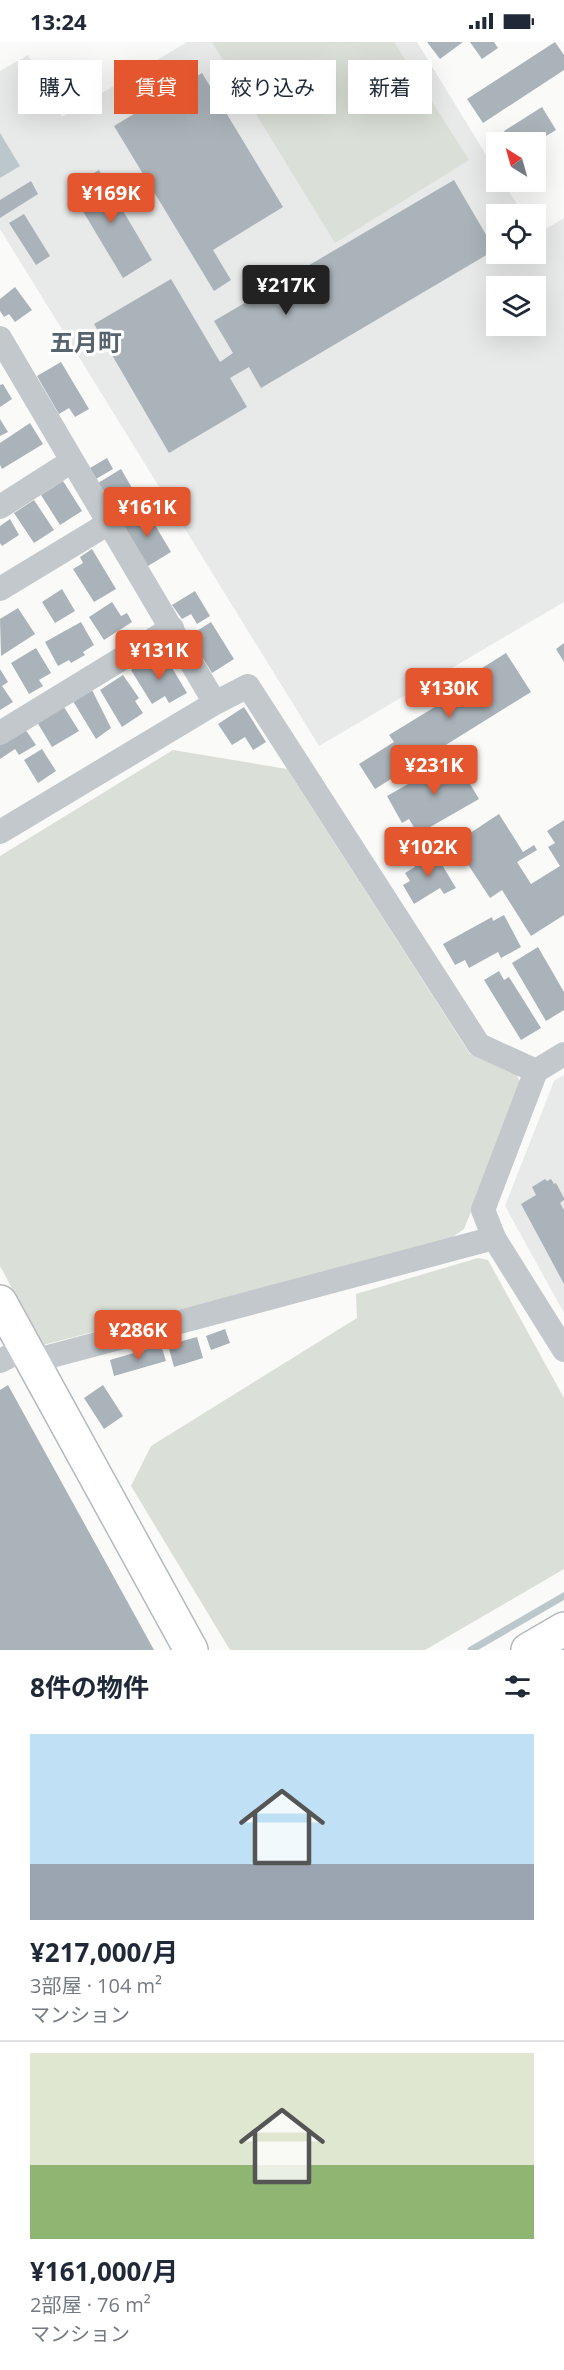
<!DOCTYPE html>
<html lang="ja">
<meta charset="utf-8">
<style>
:root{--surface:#fff;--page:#f2f2f3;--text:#1f2937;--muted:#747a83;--line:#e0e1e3;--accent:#e4572e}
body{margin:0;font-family:"Open Sans","Noto Sans JP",sans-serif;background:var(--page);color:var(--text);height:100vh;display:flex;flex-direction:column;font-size:22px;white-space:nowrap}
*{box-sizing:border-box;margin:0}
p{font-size:20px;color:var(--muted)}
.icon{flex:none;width:33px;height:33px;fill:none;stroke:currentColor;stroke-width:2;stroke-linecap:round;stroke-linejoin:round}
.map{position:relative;height:1608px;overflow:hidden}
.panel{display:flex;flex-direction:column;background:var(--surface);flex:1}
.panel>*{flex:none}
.guide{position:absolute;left:18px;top:18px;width:528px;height:54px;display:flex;gap:12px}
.needle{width:39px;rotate:323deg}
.fabs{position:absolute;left:486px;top:90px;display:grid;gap:12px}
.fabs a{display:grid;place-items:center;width:60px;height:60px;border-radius:0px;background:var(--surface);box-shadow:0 6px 24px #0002;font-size:30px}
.price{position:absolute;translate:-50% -51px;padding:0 14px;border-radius:6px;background:var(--accent);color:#fff;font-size:20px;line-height:39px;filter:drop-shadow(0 2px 3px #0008)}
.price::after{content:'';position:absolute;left:50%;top:36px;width:18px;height:14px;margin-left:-9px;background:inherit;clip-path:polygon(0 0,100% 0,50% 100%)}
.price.current{background:#222;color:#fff}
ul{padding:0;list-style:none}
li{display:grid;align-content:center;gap:12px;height:318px;padding:0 30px}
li+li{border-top:2px solid var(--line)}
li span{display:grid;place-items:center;height:186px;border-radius:0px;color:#555}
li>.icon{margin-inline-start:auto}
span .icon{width:108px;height:108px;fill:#fffc;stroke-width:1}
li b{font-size:26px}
h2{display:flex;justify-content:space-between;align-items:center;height:72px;padding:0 30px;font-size:26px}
.pill{padding:0 21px;border-radius:0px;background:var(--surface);box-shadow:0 6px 24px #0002;font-size:21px;line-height:54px}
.pill.current{background:var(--accent);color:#fff}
.status{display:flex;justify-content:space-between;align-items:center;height:42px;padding:0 30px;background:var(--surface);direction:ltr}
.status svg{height:16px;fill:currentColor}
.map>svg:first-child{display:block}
.built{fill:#e8e9e9;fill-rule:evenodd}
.green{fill:#dadfd7}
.water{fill:#bbc7cb}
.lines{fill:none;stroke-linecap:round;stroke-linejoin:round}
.stream{stroke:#bbc7cb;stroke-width:7}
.building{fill:#aab3b9}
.secondary-casing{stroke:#b3babf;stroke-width:36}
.street{stroke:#c3c8cc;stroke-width:24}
.secondary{stroke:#fff;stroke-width:33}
.labels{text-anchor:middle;stroke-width:6;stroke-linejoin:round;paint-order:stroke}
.quarter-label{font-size:24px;font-weight:bold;fill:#57646e;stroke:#fff}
</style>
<div class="status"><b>13:24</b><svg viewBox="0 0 49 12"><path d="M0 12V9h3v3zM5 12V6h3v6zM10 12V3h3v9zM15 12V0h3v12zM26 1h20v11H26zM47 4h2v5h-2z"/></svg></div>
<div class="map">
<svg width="564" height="1608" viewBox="0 0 564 1608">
<rect width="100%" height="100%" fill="#fafaf8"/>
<path class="built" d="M187,0H417L496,129V140H503L523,172H496V212H536V193L564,176V560L319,704L0,187V29L28,13L62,75ZM496,244H536V284H496Z
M564,1033V1271L505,1164L554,1039Z"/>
<path class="green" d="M212,0H394L469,118L335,201Z
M173,708L287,727L470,1012L516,1032L522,1043L464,1187L450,1197L43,1303L0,1224V814Z
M478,1216L488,1218L564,1356V1527L425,1608H230L131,1444L151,1404L357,1276L356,1252Z"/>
<path class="water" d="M0,91L20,124L0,136Z"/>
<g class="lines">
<path class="stream" d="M471,1608L564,1554"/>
</g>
<path class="building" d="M427,0H463L440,17Z
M470,0H494L498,6L482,17Z
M555,0L564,13V28L483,81L467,57Z
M202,31L283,165L213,208L231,238L214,249L114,84Z
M542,65L556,88L536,100H511L504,89Z
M99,128L152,218L123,236L69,146Z
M454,138L495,208L261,346L249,325L230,336L247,365L169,411L94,282L171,237L220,320L233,311L214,279Z
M31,139L38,152L0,176V158Z
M24,172L50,214L36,223L9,181Z
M15,245L32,268L15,280L9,272L4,275L0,269V257Z
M61,320L89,367L75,375L69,366L59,372L37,334Z
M3,342L12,357L0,365V343Z
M0,377L8,390L0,394Z
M30,381L43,402L2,427L0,423V401Z
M107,416L113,427L96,437L90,426Z
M121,427L135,451L113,465L98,441Z
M63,439L82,469L60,483L41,453Z
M34,458L54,488L34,501L14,471Z
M146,468L171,510L148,524L123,482Z
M10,477L19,493L2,504L0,501V484Z
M92,507L116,547L94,560L73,527L83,521L80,515Z
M62,547L75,569L55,581L42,560Z
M195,549L210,574L197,582L191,572L182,577L172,563Z
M112,560L121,574L127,571L132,580L104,598L89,575Z
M18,566L35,592L1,614L0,577Z
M81,580L94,603L83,610L85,613L71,621L69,618L58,624L45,600Z
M211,580L234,617L212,631L189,594Z
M564,601V620L556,607Z
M36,606L51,631L39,638L43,644L29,652L11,621Z
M506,611L531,650L375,747L359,722L394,700L389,693L443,660L439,653Z
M152,615L158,625L168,619L187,651L169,661L165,654L152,662L131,628Z
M0,627L8,640L2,644L13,660L0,668Z
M123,633L139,656L135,659L143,671L122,685L100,648Z
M92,648L111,686L96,697L73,659Z
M64,665L79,689L52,705L37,680Z
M244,665L266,700L253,708L245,695L232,703L218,682Z
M23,684L36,703L19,713L15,707L0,717V698Z
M42,707L56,729L38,741L24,718Z
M451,710L479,757L418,792L409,777L402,781L387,754L445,721L442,715Z
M499,772L523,810L534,803L537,808L517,820L531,842L560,824L548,805L555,801L547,789L564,778V873L531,894L502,848L490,856L467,821L471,818L458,799Z
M433,808L456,846L444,852L440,846L414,862L403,843L410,839L405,831L415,825L413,821Z
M504,873L521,905L501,916L498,910L469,926L465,918L455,923L443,902L492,875L493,879Z
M538,905L564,950V968L546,979L512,921Z
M499,929L504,938L509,935L541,986L521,998L484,938Z
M545,1137L547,1139L551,1137L554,1142L556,1141L564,1156V1158L560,1161L564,1168V1242L521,1162L536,1153L532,1145Z
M225,1287L230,1301L211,1308L206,1294Z
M197,1295L203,1316L174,1325L168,1303Z
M161,1303L166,1319L114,1334L110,1318Z
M8,1343L154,1608H0V1348Z
M103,1343L123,1374L104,1387L84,1356Z"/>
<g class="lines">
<g class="secondary-casing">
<path id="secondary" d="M0,1260L191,1608
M528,1608L564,1587"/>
</g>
<path class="street" d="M0,296L215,661L0,790
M0,465L72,419
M0,547L109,481
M215,661L248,644L479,1003L536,1029
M0,691L172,586
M564,1012L536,1029L483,1168L494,1196L564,1308
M0,1319L26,1306
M33,1319L494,1196"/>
<use href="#secondary" class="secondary"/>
</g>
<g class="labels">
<g class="quarter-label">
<text x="86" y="309">五月町</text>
</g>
</g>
</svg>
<div class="fabs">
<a><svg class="needle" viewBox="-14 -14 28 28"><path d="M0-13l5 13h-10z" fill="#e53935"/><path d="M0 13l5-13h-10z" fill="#747a83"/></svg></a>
<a><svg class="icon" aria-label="locate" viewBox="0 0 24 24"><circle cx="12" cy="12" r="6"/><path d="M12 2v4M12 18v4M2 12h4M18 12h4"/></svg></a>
<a><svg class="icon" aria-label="layers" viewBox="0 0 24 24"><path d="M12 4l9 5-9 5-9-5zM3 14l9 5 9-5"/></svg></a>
</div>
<b class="price" style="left:111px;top:182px">¥169K</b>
<b class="price current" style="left:286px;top:274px">¥217K</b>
<b class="price" style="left:147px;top:496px">¥161K</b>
<b class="price" style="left:159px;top:639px">¥131K</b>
<b class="price" style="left:449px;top:677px">¥130K</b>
<b class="price" style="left:434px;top:754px">¥231K</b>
<b class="price" style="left:428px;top:836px">¥102K</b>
<b class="price" style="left:138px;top:1319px">¥286K</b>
<div class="guide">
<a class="pill">購入</a>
<a class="pill current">賃貸</a>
<a class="pill">絞り込み</a>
<a class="pill">新着</a>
</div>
</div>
<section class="panel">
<h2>8件の物件<svg class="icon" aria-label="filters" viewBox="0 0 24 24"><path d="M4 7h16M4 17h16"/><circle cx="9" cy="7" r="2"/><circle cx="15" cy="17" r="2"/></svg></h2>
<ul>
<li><span style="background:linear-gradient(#bfe0f5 70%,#9aa5b1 0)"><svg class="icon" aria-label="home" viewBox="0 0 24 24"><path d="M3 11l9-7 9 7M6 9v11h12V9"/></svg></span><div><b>¥217,000/月</b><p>3部屋 · 104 m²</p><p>マンション</p></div></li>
<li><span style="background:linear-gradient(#dfe7d0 60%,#8fb573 0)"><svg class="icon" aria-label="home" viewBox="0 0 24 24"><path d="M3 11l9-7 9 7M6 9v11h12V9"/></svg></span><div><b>¥161,000/月</b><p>2部屋 · 76 m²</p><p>マンション</p></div></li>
</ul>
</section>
